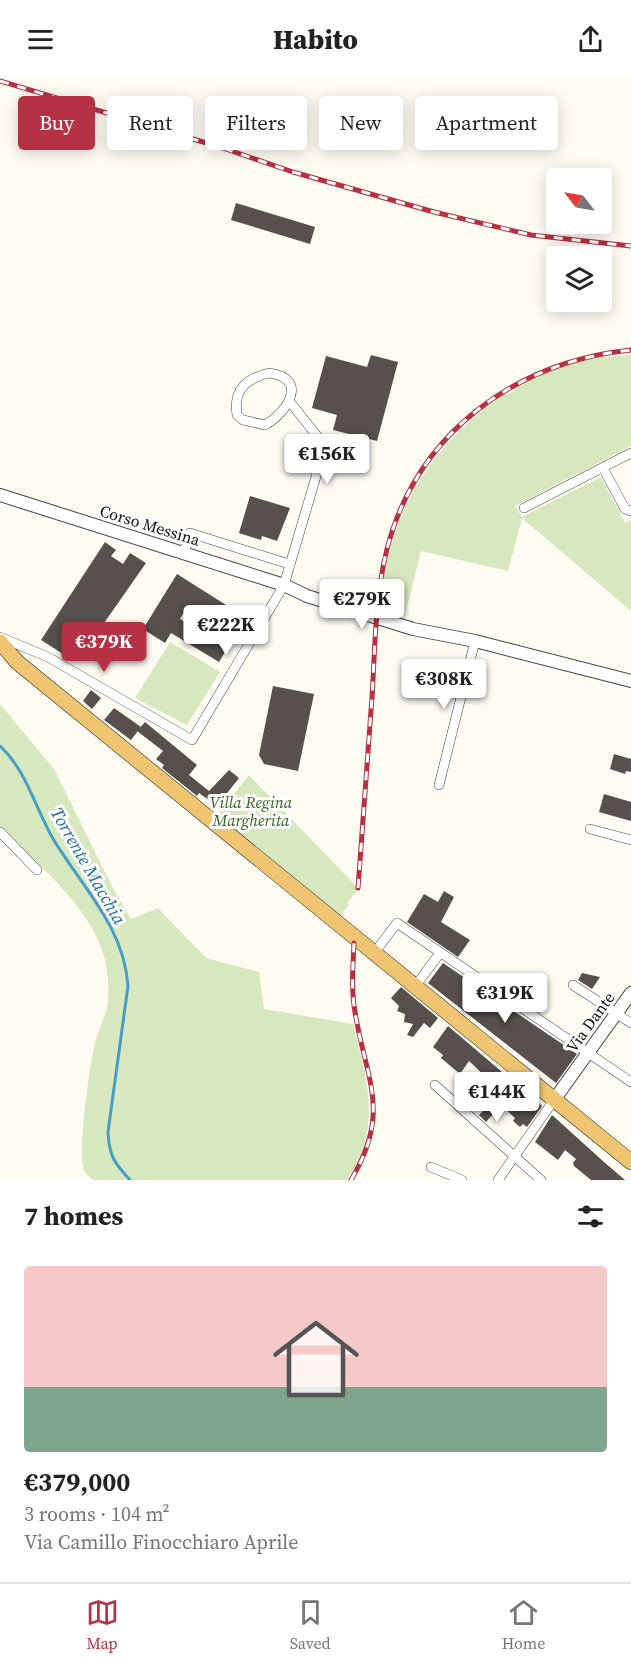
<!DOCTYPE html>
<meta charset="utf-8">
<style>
:root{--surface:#fff;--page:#f2f2f2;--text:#222;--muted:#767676;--line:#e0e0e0;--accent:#b63143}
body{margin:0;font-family:"Source Serif 4",serif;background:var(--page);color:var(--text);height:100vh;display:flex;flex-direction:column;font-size:22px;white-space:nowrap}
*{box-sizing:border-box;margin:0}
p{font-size:20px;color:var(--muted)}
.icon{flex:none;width:33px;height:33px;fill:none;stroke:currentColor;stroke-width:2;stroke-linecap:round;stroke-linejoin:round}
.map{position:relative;height:1102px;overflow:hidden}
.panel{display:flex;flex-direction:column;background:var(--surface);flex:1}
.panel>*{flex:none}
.top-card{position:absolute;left:18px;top:18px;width:596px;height:54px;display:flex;gap:12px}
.needle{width:39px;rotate:301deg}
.buttons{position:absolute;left:546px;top:90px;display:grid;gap:12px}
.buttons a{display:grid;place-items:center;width:66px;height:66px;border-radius:6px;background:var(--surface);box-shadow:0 3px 15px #0003;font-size:30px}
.price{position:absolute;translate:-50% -51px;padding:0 14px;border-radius:6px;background:#fff;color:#222;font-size:20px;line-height:39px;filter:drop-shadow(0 2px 3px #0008)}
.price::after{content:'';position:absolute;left:50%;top:36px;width:18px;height:14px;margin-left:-9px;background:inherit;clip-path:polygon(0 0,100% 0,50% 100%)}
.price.on{background:var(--accent);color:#fff}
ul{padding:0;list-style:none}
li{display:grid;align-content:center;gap:12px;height:318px;padding:0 24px}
li span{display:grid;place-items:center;height:186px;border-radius:6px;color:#555}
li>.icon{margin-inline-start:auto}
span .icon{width:108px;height:108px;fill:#fffc;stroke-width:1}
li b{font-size:26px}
h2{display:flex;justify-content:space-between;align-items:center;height:72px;padding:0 24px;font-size:26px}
.pill{padding:0 21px;border-radius:6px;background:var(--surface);box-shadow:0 3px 15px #0003;font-size:21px;line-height:54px}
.pill.on{background:var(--accent);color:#fff}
header{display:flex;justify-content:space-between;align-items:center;height:78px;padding:0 24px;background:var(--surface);font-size:27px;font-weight:800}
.menu{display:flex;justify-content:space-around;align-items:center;height:84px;border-top:2px solid var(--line);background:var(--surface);font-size:16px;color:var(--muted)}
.menu a{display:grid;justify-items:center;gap:3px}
.menu .on{color:var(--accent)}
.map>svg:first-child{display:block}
.green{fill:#d7e7be}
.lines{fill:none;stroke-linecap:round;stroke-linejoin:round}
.stream{stroke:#479dc4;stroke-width:3}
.building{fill:#57504d}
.minor-casing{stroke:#434343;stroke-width:10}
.tertiary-casing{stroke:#434343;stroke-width:14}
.primary-casing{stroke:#212121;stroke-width:16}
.minor{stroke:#fff;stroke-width:9}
.tertiary{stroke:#fff;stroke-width:12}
.primary{stroke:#efc572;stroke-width:15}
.rail-casing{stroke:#b63143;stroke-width:5}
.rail{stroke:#fff;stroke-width:3;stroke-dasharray:9;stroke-linecap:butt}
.labels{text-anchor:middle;stroke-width:6;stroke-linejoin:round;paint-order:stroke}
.street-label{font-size:16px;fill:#101010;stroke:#fff}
.park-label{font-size:16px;font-style:italic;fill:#376324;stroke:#fff}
.water-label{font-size:18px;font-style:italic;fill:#216f99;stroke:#fff}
</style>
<header><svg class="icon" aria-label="menu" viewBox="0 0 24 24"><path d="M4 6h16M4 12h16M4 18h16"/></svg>Habito<svg class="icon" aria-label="share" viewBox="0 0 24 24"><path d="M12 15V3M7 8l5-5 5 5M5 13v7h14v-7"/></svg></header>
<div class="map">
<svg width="631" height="1102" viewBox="0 0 631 1102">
<rect width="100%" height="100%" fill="#fefbf3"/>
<path class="green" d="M631,277V368L515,428L522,439L601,399L625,445L631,442V533L522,440L508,493L421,473L405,538L380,531C388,437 426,372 503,317L509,316C514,314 515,310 519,307C545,286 599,279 631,277Z
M170,564L220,594L187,647L135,620Z
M0,626L54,691L114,812L131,841L158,830L206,880L259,894L264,931L353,946C367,1002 383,1050 347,1102H93C90,1099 85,1096 84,1092C77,1074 90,986 95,965C98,953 104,942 107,930C110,913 108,888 102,872C85,824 36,784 0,750Z
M249,697L359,811L347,825L349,827L340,838L217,737Z"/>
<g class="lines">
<path class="stream" d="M0,668C26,692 35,729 52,759C81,808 124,848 128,908L108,1054C109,1077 114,1085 130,1102"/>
</g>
<path class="building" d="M236,125L315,149L310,166L231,142Z
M371,277L398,284L377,363L333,352L337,337L312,330L326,278L367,289Z
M250,418L290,430L277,463L262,458L261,462L239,455Z
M105,464L116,472L111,478L123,486L130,475L146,485L95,558L89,554L71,581L41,562Z
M177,496L245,539L234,557L187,529L180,541L228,569L219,584L171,555L165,565L143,551Z
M273,608L314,616L298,693L264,686L259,677Z
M91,612L101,620L92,631L83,623Z
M114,630L141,649L131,662L104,642Z
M145,644L197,687L189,697L209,713L229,692L239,700L217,728L199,715L197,718L162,690L164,687L156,681L163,673L137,653Z
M614,676L631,681V694L626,693L625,696L610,691Z
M604,716L631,724V743L599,734Z
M444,813L454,819L441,844L470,862L458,879L407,844L424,816L438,824Z
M443,885L577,976L556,1005L428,905Z
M582,895L600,899L592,911L578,902Z
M401,909L438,940L430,950L424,945L413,959L407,957L413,946L404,944L405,936L397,933L399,928L391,920Z
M448,948L542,1028L527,1049L523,1046L520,1049L513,1043L515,1040L501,1027L486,1044L479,1037L483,1033L476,1027L479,1024L474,1019L489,1002L469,983L460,996L441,980L443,977L433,969Z
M552,1037L604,1084L625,1102H591L574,1088L573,1085L576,1081L565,1072L558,1082L535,1064Z"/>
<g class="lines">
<g class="minor-casing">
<path id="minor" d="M269,295C309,300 288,334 265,347L243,342L237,337C233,311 246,301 269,295Z
M603,390L625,431L631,433
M524,430L631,375
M184,475L190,455L289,486
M0,559L48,579L192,662L284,507L325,368L290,324
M439,707L475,563
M590,751L631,762
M0,754L37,792
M375,874L397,845L631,1004
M416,907L440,875
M573,907L631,945
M435,1007L541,1102
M431,1089L462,1102
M498,1102L554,1022"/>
</g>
<g class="tertiary-casing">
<path id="tertiary" d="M0,417L284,507L307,518L413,551L475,563L631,603
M554,1022L631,915"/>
</g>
<g class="primary-casing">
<path id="primary" d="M0,564L17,584L631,1084"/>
</g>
<use href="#minor" class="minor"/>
<use href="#tertiary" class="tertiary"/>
<use href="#primary" class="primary"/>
<g class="rail-casing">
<path id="rail" d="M0,3L223,70L293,94L434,134L531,157L631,168
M358,810C363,746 367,683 372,620C375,570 375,519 387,471C417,355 515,284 631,272
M351,1102C392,1033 366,1003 355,934C351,911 353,888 354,865"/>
</g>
<use href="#rail" class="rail"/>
</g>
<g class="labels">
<g class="street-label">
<text transform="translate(150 447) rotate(17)" y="6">Corso Messina</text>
<text transform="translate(590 944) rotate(-54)" y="6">Via Dante</text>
</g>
<g class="park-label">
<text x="251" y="730">Villa Regina<tspan x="251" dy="18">Margherita</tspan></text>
</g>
<g class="water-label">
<text transform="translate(88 788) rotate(60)" y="6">Torrente Macchia</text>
</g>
</g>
</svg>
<div class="buttons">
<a><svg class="needle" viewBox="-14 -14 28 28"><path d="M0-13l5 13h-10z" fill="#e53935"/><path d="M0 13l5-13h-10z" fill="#767676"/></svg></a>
<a><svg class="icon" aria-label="layers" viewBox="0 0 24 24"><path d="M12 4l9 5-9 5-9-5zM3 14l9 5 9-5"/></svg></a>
</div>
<b class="price" style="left:327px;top:407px">€156K</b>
<b class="price" style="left:362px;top:552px">€279K</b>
<b class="price" style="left:226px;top:578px">€222K</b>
<b class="price on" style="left:104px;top:595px">€379K</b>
<b class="price" style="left:444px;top:632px">€308K</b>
<b class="price" style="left:505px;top:946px">€319K</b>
<b class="price" style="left:497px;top:1045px">€144K</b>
<div class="top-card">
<a class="pill on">Buy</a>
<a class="pill">Rent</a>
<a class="pill">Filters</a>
<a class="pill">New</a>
<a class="pill">Apartment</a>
</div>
</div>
<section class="panel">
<h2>7 homes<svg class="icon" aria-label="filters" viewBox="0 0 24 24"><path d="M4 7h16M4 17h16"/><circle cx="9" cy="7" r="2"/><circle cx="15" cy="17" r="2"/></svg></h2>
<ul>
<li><span style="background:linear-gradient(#f6c9c9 65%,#7fa58c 0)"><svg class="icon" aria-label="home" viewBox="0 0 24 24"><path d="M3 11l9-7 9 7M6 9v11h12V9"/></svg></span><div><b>€379,000</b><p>3 rooms · 104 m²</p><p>Via Camillo Finocchiaro Aprile</p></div></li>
</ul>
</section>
<nav class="menu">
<a class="on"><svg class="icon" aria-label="map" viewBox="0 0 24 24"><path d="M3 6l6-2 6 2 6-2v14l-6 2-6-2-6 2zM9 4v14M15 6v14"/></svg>Map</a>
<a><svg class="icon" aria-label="saved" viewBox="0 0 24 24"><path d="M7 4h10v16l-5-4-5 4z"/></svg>Saved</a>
<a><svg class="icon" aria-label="home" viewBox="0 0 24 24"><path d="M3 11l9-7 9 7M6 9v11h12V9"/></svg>Home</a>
</nav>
